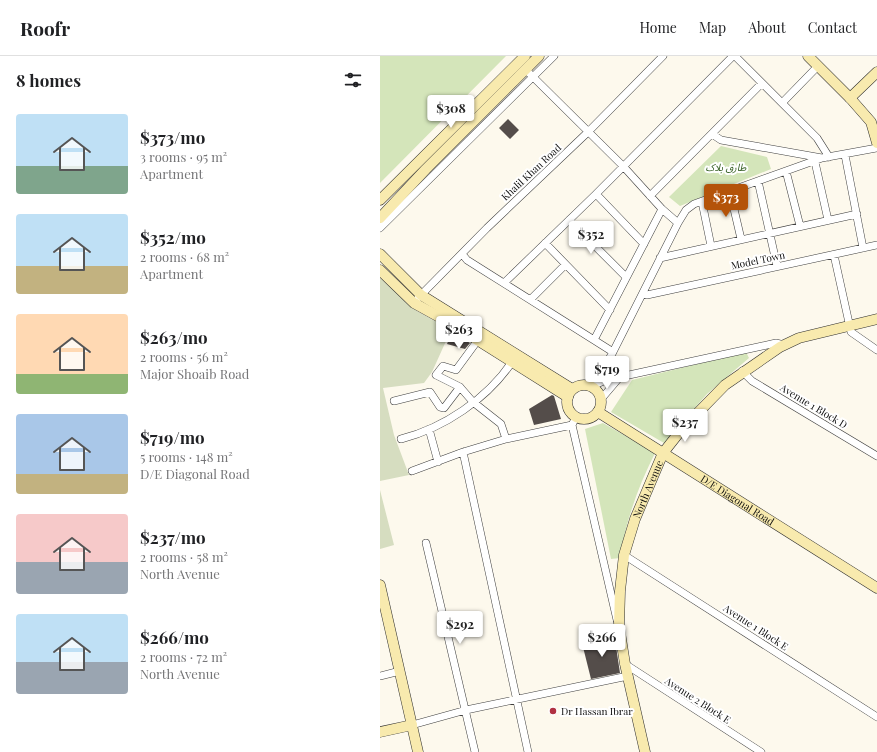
<!DOCTYPE html>
<meta charset="utf-8">
<style>
:root{--surface:#fff;--page:#f2f2f2;--text:#202124;--muted:#757577;--line:#e0e0e0;--accent:#b45309}
body{margin:0;font-family:"Playfair Display","Noto Sans Arabic",serif;background:var(--page);color:var(--text);height:100vh;display:flex;flex-direction:column;font-size:15px;white-space:nowrap}
*{box-sizing:border-box;margin:0}
p{font-size:13px;color:var(--muted)}
.icon{flex:none;width:22px;height:22px;fill:none;stroke:currentColor;stroke-width:2;stroke-linecap:round;stroke-linejoin:round}
.map{position:relative;flex:1;overflow:hidden}
.panel{display:flex;flex-direction:column;background:var(--surface);width:380px}
.panel>*{flex:none}
.price{position:absolute;translate:-50% -34px;padding:0 9px;border-radius:4px;background:#fff;color:#222;font-size:13px;line-height:26px;filter:drop-shadow(0 1px 2px #0008)}
.price::after{content:'';position:absolute;left:50%;top:24px;width:12px;height:9px;margin-left:-6px;background:inherit;clip-path:polygon(0 0,100% 0,50% 100%)}
.price.selected{background:var(--accent);color:#fff}
ul{padding:0;list-style:none}
li{display:flex;align-items:center;gap:12px;height:100px;padding:0 16px}
li span{display:grid;place-items:center;flex:none;width:112px;height:80px;border-radius:4px;color:#555}
li>.icon{margin-inline-start:auto}
span .icon{width:48px;height:48px;fill:#fffc;stroke-width:1}
li b{font-size:17px}
h2{display:flex;justify-content:space-between;align-items:center;height:48px;padding:0 16px;font-size:17px}
header{display:flex;align-items:center;gap:24px;box-sizing:border-box;height:56px;padding:0 20px;background:var(--surface);border-bottom:1px solid var(--line)}
header strong{font-size:19px}
nav{display:flex;gap:22px;margin-inline-start:auto;font-size:14px}
main{display:flex;flex:1;min-height:0}
.map>svg:first-child{display:block}
.green{fill:#d4e5ba}
.cemetery{fill:#d6ddc0}
.building{fill:#544d4a}
.lines{fill:none;stroke-linecap:round;stroke-linejoin:round}
.street-casing{stroke:#3f3f3f;stroke-width:8}
.secondary-casing{stroke:#2e2e2e;stroke-width:11}
.street{stroke:#fff;stroke-width:7}
.secondary{stroke:#f8eaae;stroke-width:10}
.poi-dot{fill:#b03041;stroke:#fff;stroke-width:1.5}
.labels{text-anchor:middle;stroke-width:4;stroke-linejoin:round;paint-order:stroke}
.park-label{font-size:10px;font-style:italic;fill:#345e22;stroke:#fff}
.street-label{font-size:10px;fill:#0c0c0c;stroke:#fff}
.poi-label{font-size:10px;fill:#0c0c0c;stroke:#fff;text-anchor:start}
</style>
<header>
<strong>Roofr</strong>
<nav><a>Home</a><a>Map</a><a>About</a><a>Contact</a></nav>
</header>
<main>
<section class="panel">
<h2>8 homes<svg class="icon" aria-label="filters" viewBox="0 0 24 24"><path d="M4 7h16M4 17h16"/><circle cx="9" cy="7" r="2"/><circle cx="15" cy="17" r="2"/></svg></h2>
<ul>
<li><span style="background:linear-gradient(#bfe0f5 65%,#7fa58c 0)"><svg class="icon" aria-label="home" viewBox="0 0 24 24"><path d="M3 11l9-7 9 7M6 9v11h12V9"/></svg></span><div><b>$373/mo</b><p>3 rooms · 95 m²</p><p>Apartment</p></div></li>
<li><span style="background:linear-gradient(#bfe0f5 65%,#c2b280 0)"><svg class="icon" aria-label="home" viewBox="0 0 24 24"><path d="M3 11l9-7 9 7M6 9v11h12V9"/></svg></span><div><b>$352/mo</b><p>2 rooms · 68 m²</p><p>Apartment</p></div></li>
<li><span style="background:linear-gradient(#ffd9b3 75%,#8fb573 0)"><svg class="icon" aria-label="home" viewBox="0 0 24 24"><path d="M3 11l9-7 9 7M6 9v11h12V9"/></svg></span><div><b>$263/mo</b><p>2 rooms · 56 m²</p><p>Major Shoaib Road</p></div></li>
<li><span style="background:linear-gradient(#a9c7e8 75%,#c2b280 0)"><svg class="icon" aria-label="home" viewBox="0 0 24 24"><path d="M3 11l9-7 9 7M6 9v11h12V9"/></svg></span><div><b>$719/mo</b><p>5 rooms · 148 m²</p><p>D/E Diagonal Road</p></div></li>
<li><span style="background:linear-gradient(#f6c9c9 60%,#9aa5b1 0)"><svg class="icon" aria-label="home" viewBox="0 0 24 24"><path d="M3 11l9-7 9 7M6 9v11h12V9"/></svg></span><div><b>$237/mo</b><p>2 rooms · 58 m²</p><p>North Avenue</p></div></li>
<li><span style="background:linear-gradient(#bfe0f5 60%,#9aa5b1 0)"><svg class="icon" aria-label="home" viewBox="0 0 24 24"><path d="M3 11l9-7 9 7M6 9v11h12V9"/></svg></span><div><b>$266/mo</b><p>2 rooms · 72 m²</p><p>North Avenue</p></div></li>
</ul>
</section>
<div class="map">
<svg width="497" height="696" viewBox="0 0 497 696">
<rect width="100%" height="100%" fill="#fdf9ed"/>
<path class="green" d="M0,0H126L0,127Z
M341,90L387,101L391,113L300,150L289,141Z
M366,296L369,302L327,338L284,387L231,356L252,324Z
M223,367L275,397C258,431 246,464 240,502L231,503L205,373Z"/>
<path class="cemetery" d="M0,222L37,255L71,274L52,316L44,327L3,332L14,379L29,419L0,425Z
M0,434L14,489L0,493Z"/>
<path class="building" d="M128,63L139,74L130,83L119,72Z
M72,276L90,287L85,293L67,288Z
M172,339L174,340L181,363L154,369L149,353Z
M235,584L240,617L211,623L202,587Z"/>
<g class="lines">
<g class="street-casing">
<path id="street" d="M355,0L437,82L449,101
M145,13L243,110L282,153L298,167L233,296L219,321L211,330
M402,47L438,10
M332,78L341,84L442,102
M465,99L483,192
M435,106L448,164
M406,115L420,170
M378,125L397,210
M350,136L361,183
M216,138L353,0
M270,140L381,28
M322,146L331,190
M189,164L246,221
M298,167L306,154L314,148L442,102L497,92
M0,172L174,0
M165,187L230,254
M82,198L87,204L233,296
M454,199L471,276L497,294
M280,202L477,158
M124,227L216,138L264,188
M263,238L267,239L497,189
M38,242L107,172L208,76L283,0
M151,243L185,209
M98,284L76,314L63,310L56,319L80,331L93,346L121,368L126,383
M214,284L282,153
M362,315L372,325L497,400
M212,330L226,324L396,287L404,289
M222,342L239,322
M14,345L50,336L60,351L64,352L80,331
M192,369L237,564
M49,373L58,406
M21,383C64,372 107,343 132,306
M32,415L83,396
M46,487L95,696
M244,499L497,661
M245,608L381,696
M0,620L20,615
M32,669L86,654L248,620
M148,696L83,396L126,383L192,369L196,361"/>
</g>
<g class="secondary-casing">
<g id="secondary">
<path d="M428,0L470,42L491,66L497,87"/>
<path d="M470,42L497,16"/>
<path d="M0,144L145,0"/>
<path d="M0,162L46,113L159,0"/>
<path d="M0,198L41,239L192,333"/>
<path d="M0,214L34,247L72,268L188,341"/>
<circle cx="204" cy="346" r="17"/>
<path id="s1" d="M218,356L497,532"/>
<path d="M0,529L38,696"/>
<path d="M0,676L32,669"/>
<path id="s2" d="M265,696L245,608L239,570L240,535L244,499L255,463L283,397L302,373L345,329L400,291L419,282L497,263"/>
</g>
</g>
<use href="#street" class="street"/>
<use href="#secondary" class="secondary"/>
</g>
<circle class="poi-dot" cx="173" cy="655" r="4"/>
<g class="labels">
<g class="park-label">
<text x="346" y="115">طارق بلاک</text>
</g>
<g class="street-label">
<text transform="translate(151 116) rotate(-43)" y="4">Khalil Khan Road</text>
<text transform="translate(378 204) rotate(-12)" y="4">Model Town</text>
<text transform="translate(434 350) rotate(31)" y="4">Avenue 1 Block D</text>
<text dy="4" stroke="none"><textPath href="#s2" startOffset="270">North Avenue</textPath></text>
<text dy="4" stroke="none"><textPath href="#s1" startOffset="165">D/E Diagonal Road</textPath></text>
<text transform="translate(376 571) rotate(33)" y="4">Avenue 1 Block E</text>
<text transform="translate(318 644) rotate(33)" y="4">Avenue 2 Block E</text>
</g>
<g class="poi-label">
<text x="181" y="659">Dr Hassan Ibrar</text>
</g>
</g>
</svg>
<b class="price" style="left:71px;top:73px">$308</b>
<b class="price selected" style="left:346px;top:162px">$373</b>
<b class="price" style="left:211px;top:199px">$352</b>
<b class="price" style="left:79px;top:294px">$263</b>
<b class="price" style="left:227px;top:334px">$719</b>
<b class="price" style="left:305px;top:387px">$237</b>
<b class="price" style="left:80px;top:589px">$292</b>
<b class="price" style="left:222px;top:602px">$266</b>
</div>
</main>
